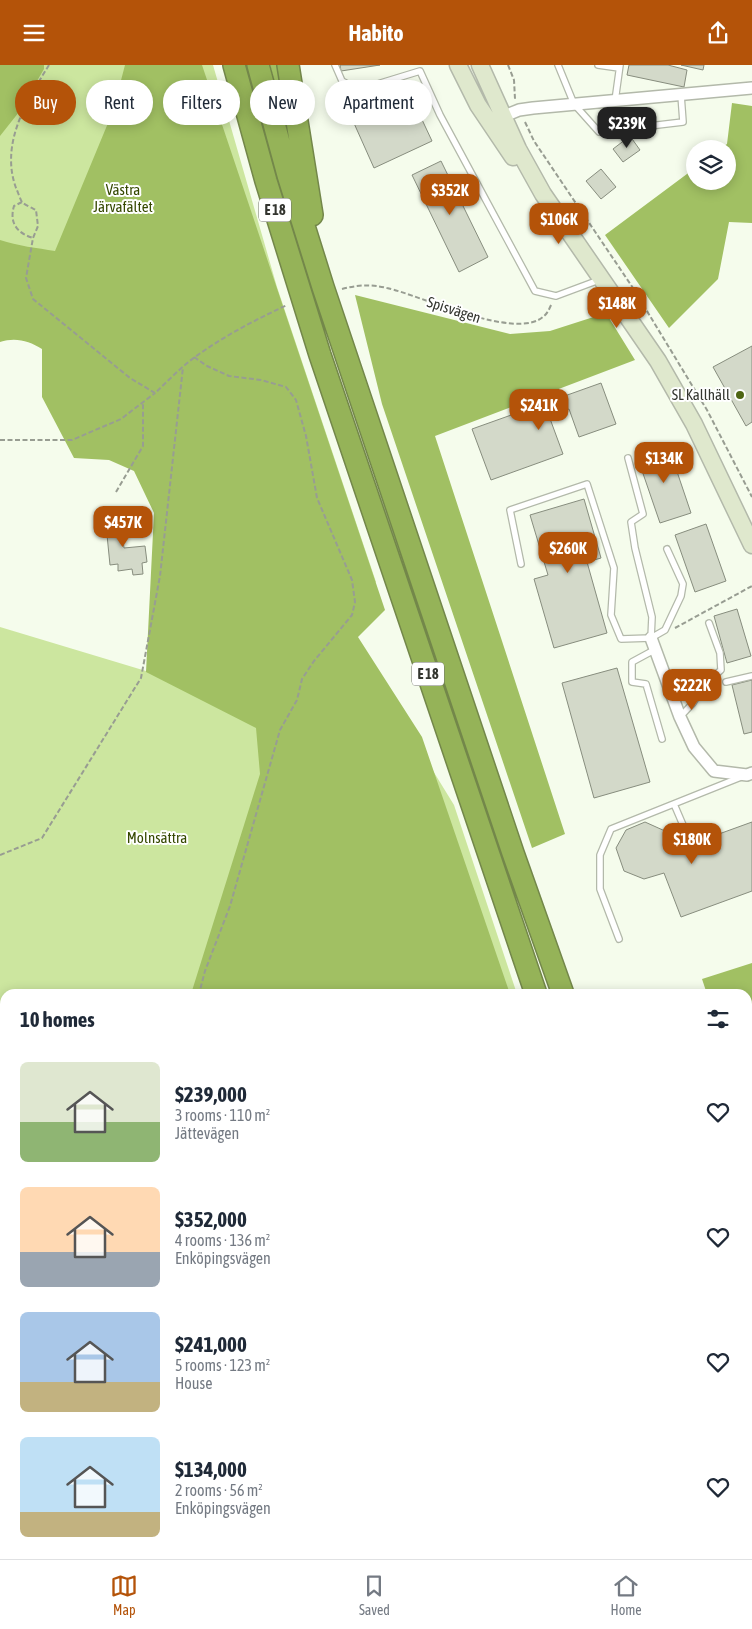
<!DOCTYPE html>
<meta charset="utf-8">
<style>
:root{--surface:#fff;--page:#f2f2f3;--text:#1f2937;--muted:#747a83;--line:#e0e1e3;--accent:#b45309}
body{margin:0;font-family:"Asap Condensed",sans-serif;background:var(--page);color:var(--text);height:100vh;display:flex;flex-direction:column;font-size:19px;white-space:nowrap}
*{box-sizing:border-box;margin:0}
p{font-size:16px;color:var(--muted)}
.icon{flex:none;width:28px;height:28px;fill:none;stroke:currentColor;stroke-width:2;stroke-linecap:round;stroke-linejoin:round}
.map{position:relative;flex:1;overflow:hidden}
.drawer{position:absolute;left:0px;top:924px;width:752px;height:571px;display:flex;flex-direction:column;background:var(--surface);border-radius:15px 15px 0 0;box-shadow:0 2px 12px #0003}
.drawer>*{flex:none}
.guide{position:absolute;left:15px;top:15px;width:500px;height:45px;display:flex;gap:10px}
.fabs{position:absolute;left:686px;top:75px;display:grid;gap:10px}
.fabs a{display:grid;place-items:center;width:50px;height:50px;border-radius:50%;background:var(--surface);box-shadow:0 2px 12px #0003;font-size:25px}
.price{position:absolute;translate:-50% -42px;padding:0 11px;border-radius:10px;background:var(--accent);color:#fff;font-size:16px;line-height:32px;filter:drop-shadow(0 1px 2px #0008)}
.price::after{content:'';position:absolute;left:50%;top:30px;width:15px;height:11px;margin-left:-8px;background:inherit;clip-path:polygon(0 0,100% 0,50% 100%)}
.price.active{background:#222;color:#fff}
ul{padding:0;list-style:none}
li{display:flex;align-items:center;gap:15px;height:125px;padding:0 20px}
li span{display:grid;place-items:center;flex:none;width:140px;height:100px;border-radius:8px;color:#555}
li>.icon{margin-inline-start:auto}
span .icon{width:60px;height:60px;fill:#fffc;stroke-width:1}
li b{font-size:21px}
h2{display:flex;justify-content:space-between;align-items:center;height:60px;padding:0 20px;font-size:21px}
.pill{padding:0 18px;border-radius:22px;background:var(--surface);box-shadow:0 2px 12px #0003;font-size:18px;line-height:45px}
.pill.active{background:var(--accent);color:#fff}
header{display:flex;justify-content:space-between;align-items:center;height:65px;padding:0 20px;background:var(--accent);color:#fff;font-size:22px;font-weight:700}
.dock{display:flex;justify-content:space-around;align-items:center;height:70px;border-top:1px solid var(--line);background:var(--surface);font-size:14px;color:var(--muted)}
.dock a{display:grid;justify-items:center;gap:2px}
.dock .active{color:var(--accent)}
.map>svg:first-child{display:block}
.built{fill:#e8f1da}
.green{fill:#cce69f}
.forest{fill:#a1c063}
.building{fill:#d3d9c9;stroke:#878d7e}
.lines{fill:none;stroke-linecap:round;stroke-linejoin:round}
.lane-casing{stroke:#b3b9aa;stroke-width:8}
.street-casing{stroke:#b3b9aa;stroke-width:14}
.secondary-casing{stroke:#b3b9aa;stroke-width:19}
.highway-casing{stroke:#73874a;stroke-width:24}
.path{stroke:#989d92;stroke-width:2;stroke-dasharray:5 2.5;stroke-linecap:butt}
.lane{stroke:#fff;stroke-width:5.5}
.street{stroke:#fff;stroke-width:11}
.secondary{stroke:#dfe8cd;stroke-width:16}
.highway{stroke:#95b358;stroke-width:21}
.poi-dot{fill:#4e6513;stroke:#fff;stroke-width:2}
.labels{text-anchor:middle;stroke-width:4;stroke-linejoin:round;paint-order:stroke}
.shield{fill:#fff;stroke:#70726d;stroke-width:1}
.shield-label{font-size:14px;font-weight:bold;fill:#33352f}
.park-label{font-size:15px;fill:#354800;stroke:#fff}
.street-label{font-size:15px;fill:#33352f;stroke:#fff}
.poi-label{font-size:15px;fill:#33352f;stroke:#fff;text-anchor:end}
</style>
<header><svg class="icon" aria-label="menu" viewBox="0 0 24 24"><path d="M4 6h16M4 12h16M4 18h16"/></svg>Habito<svg class="icon" aria-label="share" viewBox="0 0 24 24"><path d="M12 15V3M7 8l5-5 5 5M5 13v7h14v-7"/></svg></header>
<div class="map">
<svg width="752" height="1494" viewBox="0 0 752 1494">
<rect width="100%" height="100%" fill="#f5fcec"/>
<path class="built" d="M0,979L5,982V1115L0,1125Z"/>
<path class="green" d="M0,0H213L277,222L376,517L341,544L419,683L454,740L517,929H5V967L0,965V562L146,606L183,538L217,460L0,229Z
M5,1260V1490H433L430,1494H0V1265Z
M508,1490H629L630,1494H504Z"/>
<path class="forest" d="M0,0H44V4L19,47L0,71Z
M125,0H202L385,545L358,572L422,672L510,929H191L260,709L256,663L146,607L154,448L134,406L109,395L74,393L42,332V284C29,276 16,272 0,277V175C18,181 37,183 55,186L113,46Z
M270,0H282L293,91Z
M732,38L752,41V158L729,157L718,214L669,263L605,170L695,103V116H728V84H720L727,79Z
M355,230L510,269L550,266L606,248L635,295L435,371L565,769L532,783L382,339Z
M752,898V1158L748,1164V929H707L702,914Z
M5,1115V1157L0,1155V1125Z
M748,1372L752,1373V1494H723V1490H748Z
M159,1490H358L356,1494H161Z"/>
<path class="building" d="M340,0H380L341,6Z
M629,0H668L687,5L684,22L627,10Z
M681,0H704L703,5Z
M410,29L432,76L374,103L353,56Z
M630,71L640,85L623,97L613,84Z
M441,96L488,192L459,207L412,110Z
M601,104L616,122L601,134L586,116Z
M752,281V357L746,361L713,302Z
M601,318L616,359L579,372L569,344L549,351L563,389L491,415L472,364Z
M668,380L691,448L660,458L637,391Z
M584,434L601,493L587,497L607,568L554,583L534,514L548,510L530,450Z
M120,449L124,483L145,481L147,497L142,498L143,509L133,510L132,504L118,506V499L110,500L105,450Z
M706,459L726,516L695,527L675,470Z
M737,544L751,591L727,598L714,551Z
M617,603L650,717L594,733L562,618Z
M752,615V667L744,669L732,620Z
M645,757L665,766L672,786L752,757V826L681,852L664,808L644,814L624,806L616,783L626,765Z"/>
<g class="lines">
<g class="lane-casing">
<path id="lane" d="M335,0L342,16L358,25L420,6L440,50L535,226L556,231L599,215
M558,0L574,39L599,67L683,57L681,30
M598,0L619,3
M615,36L620,0
M628,393L643,449L631,457L635,483L652,552L651,573
M521,499L510,445L587,419L614,503L611,550L621,574L651,573L665,565L681,531L683,519L667,484
M656,584L632,597V617L646,619L662,674
M726,617L752,611
M680,652L693,638L704,620L721,605L720,588L709,558
M674,739L689,774
M619,874L600,824V790L611,764L741,712
M0,970L5,973
M748,1246H752"/>
</g>
<g class="street-casing">
<path id="street" d="M497,54L519,45L533,43L752,23
M651,573L680,652L694,682L714,706L747,710L752,708"/>
</g>
<g class="secondary-casing">
<path id="secondary" d="M458,0L478,40L513,92
M480,0L518,84L543,129L658,296L694,359L752,480"/>
</g>
<g class="highway-casing">
<path id="highway" d="M234,0L266,116L320,290L536,929
M258,0L288,110L323,222L513,788L563,929
M288,0L312,150
M678,1490V1494
M702,1490L703,1494"/>
</g>
<path class="path" d="M49,0C26,37 0,79 16,123C18,127 20,134 22,137C25,140 32,143 36,145L38,161L33,173L26,213L33,234L130,313L155,328C168,316 181,302 195,292C224,271 255,255 287,240
M508,0L514,15L515,34
M525,57L534,76L633,223L707,345L752,432
M22,137L14,141C9,158 17,168 33,173
M342,224C357,220 371,219 387,223C420,230 517,277 544,251C548,248 550,242 552,238
M194,292L207,301L229,311L261,315L286,322L296,335L306,371L317,433L352,515L355,537L352,550L314,596L302,614L297,635L280,665L230,841L205,906L199,929
M0,375H72L121,354L155,328
M116,427L143,381V337
M675,563L752,521
M0,790L42,773L141,613L160,511L183,302
M752,1389L750,1397L752,1400"/>
<use href="#lane" class="lane"/>
<use href="#street" class="street"/>
<use href="#secondary" class="secondary"/>
<use href="#highway" class="highway"/>
</g>
<circle class="poi-dot" cx="740" cy="330" r="5"/>
<g class="labels">
<g class="shield">
<rect x="259" y="133.5" width="32" height="23" rx="4"/>
<rect x="412" y="597.5" width="32" height="23" rx="4"/>
</g>
<g class="shield-label">
<text x="275" y="150">E 18</text>
<text x="428" y="614">E 18</text>
</g>
<g class="park-label">
<text x="123" y="130">Västra<tspan x="123" dy="17">Järvafältet</tspan></text>
<text x="157" y="778">Molnsättra</text>
</g>
<g class="street-label">
<text transform="translate(454 245) rotate(18)" y="5">Spisvägen</text>
</g>
<g class="poi-label">
<text x="730" y="335">SL Kallhäll</text>
</g>
</g>
</svg>
<div class="fabs">
<a><svg class="icon" aria-label="layers" viewBox="0 0 24 24"><path d="M12 4l9 5-9 5-9-5zM3 14l9 5 9-5"/></svg></a>
</div>
<b class="price active" style="left:627px;top:84px">$239K</b>
<b class="price" style="left:450px;top:151px">$352K</b>
<b class="price" style="left:559px;top:180px">$106K</b>
<b class="price" style="left:617px;top:264px">$148K</b>
<b class="price" style="left:539px;top:366px">$241K</b>
<b class="price" style="left:664px;top:419px">$134K</b>
<b class="price" style="left:123px;top:483px">$457K</b>
<b class="price" style="left:568px;top:509px">$260K</b>
<b class="price" style="left:692px;top:646px">$222K</b>
<b class="price" style="left:692px;top:800px">$180K</b>
<div class="guide">
<a class="pill active">Buy</a>
<a class="pill">Rent</a>
<a class="pill">Filters</a>
<a class="pill">New</a>
<a class="pill">Apartment</a>
</div>
<section class="drawer">
<h2>10 homes<svg class="icon" aria-label="filters" viewBox="0 0 24 24"><path d="M4 7h16M4 17h16"/><circle cx="9" cy="7" r="2"/><circle cx="15" cy="17" r="2"/></svg></h2>
<ul>
<li><span style="background:linear-gradient(#dfe7d0 60%,#8fb573 0)"><svg class="icon" aria-label="home" viewBox="0 0 24 24"><path d="M3 11l9-7 9 7M6 9v11h12V9"/></svg></span><div><b>$239,000</b><p>3 rooms · 110 m²</p><p>Jättevägen</p></div><svg class="icon" aria-label="heart" viewBox="0 0 24 24"><path d="M12 20l-8-8c-3-5 5-10 8-4 3-6 11-1 8 4z"/></svg></li>
<li><span style="background:linear-gradient(#ffd9b3 65%,#9aa5b1 0)"><svg class="icon" aria-label="home" viewBox="0 0 24 24"><path d="M3 11l9-7 9 7M6 9v11h12V9"/></svg></span><div><b>$352,000</b><p>4 rooms · 136 m²</p><p>Enköpingsvägen</p></div><svg class="icon" aria-label="heart" viewBox="0 0 24 24"><path d="M12 20l-8-8c-3-5 5-10 8-4 3-6 11-1 8 4z"/></svg></li>
<li><span style="background:linear-gradient(#a9c7e8 70%,#c2b280 0)"><svg class="icon" aria-label="home" viewBox="0 0 24 24"><path d="M3 11l9-7 9 7M6 9v11h12V9"/></svg></span><div><b>$241,000</b><p>5 rooms · 123 m²</p><p>House</p></div><svg class="icon" aria-label="heart" viewBox="0 0 24 24"><path d="M12 20l-8-8c-3-5 5-10 8-4 3-6 11-1 8 4z"/></svg></li>
<li><span style="background:linear-gradient(#bfe0f5 75%,#c2b280 0)"><svg class="icon" aria-label="home" viewBox="0 0 24 24"><path d="M3 11l9-7 9 7M6 9v11h12V9"/></svg></span><div><b>$134,000</b><p>2 rooms · 56 m²</p><p>Enköpingsvägen</p></div><svg class="icon" aria-label="heart" viewBox="0 0 24 24"><path d="M12 20l-8-8c-3-5 5-10 8-4 3-6 11-1 8 4z"/></svg></li>
</ul>
</section>
</div>
<nav class="dock">
<a class="active"><svg class="icon" aria-label="map" viewBox="0 0 24 24"><path d="M3 6l6-2 6 2 6-2v14l-6 2-6-2-6 2zM9 4v14M15 6v14"/></svg>Map</a>
<a><svg class="icon" aria-label="saved" viewBox="0 0 24 24"><path d="M7 4h10v16l-5-4-5 4z"/></svg>Saved</a>
<a><svg class="icon" aria-label="home" viewBox="0 0 24 24"><path d="M3 11l9-7 9 7M6 9v11h12V9"/></svg>Home</a>
</nav>
